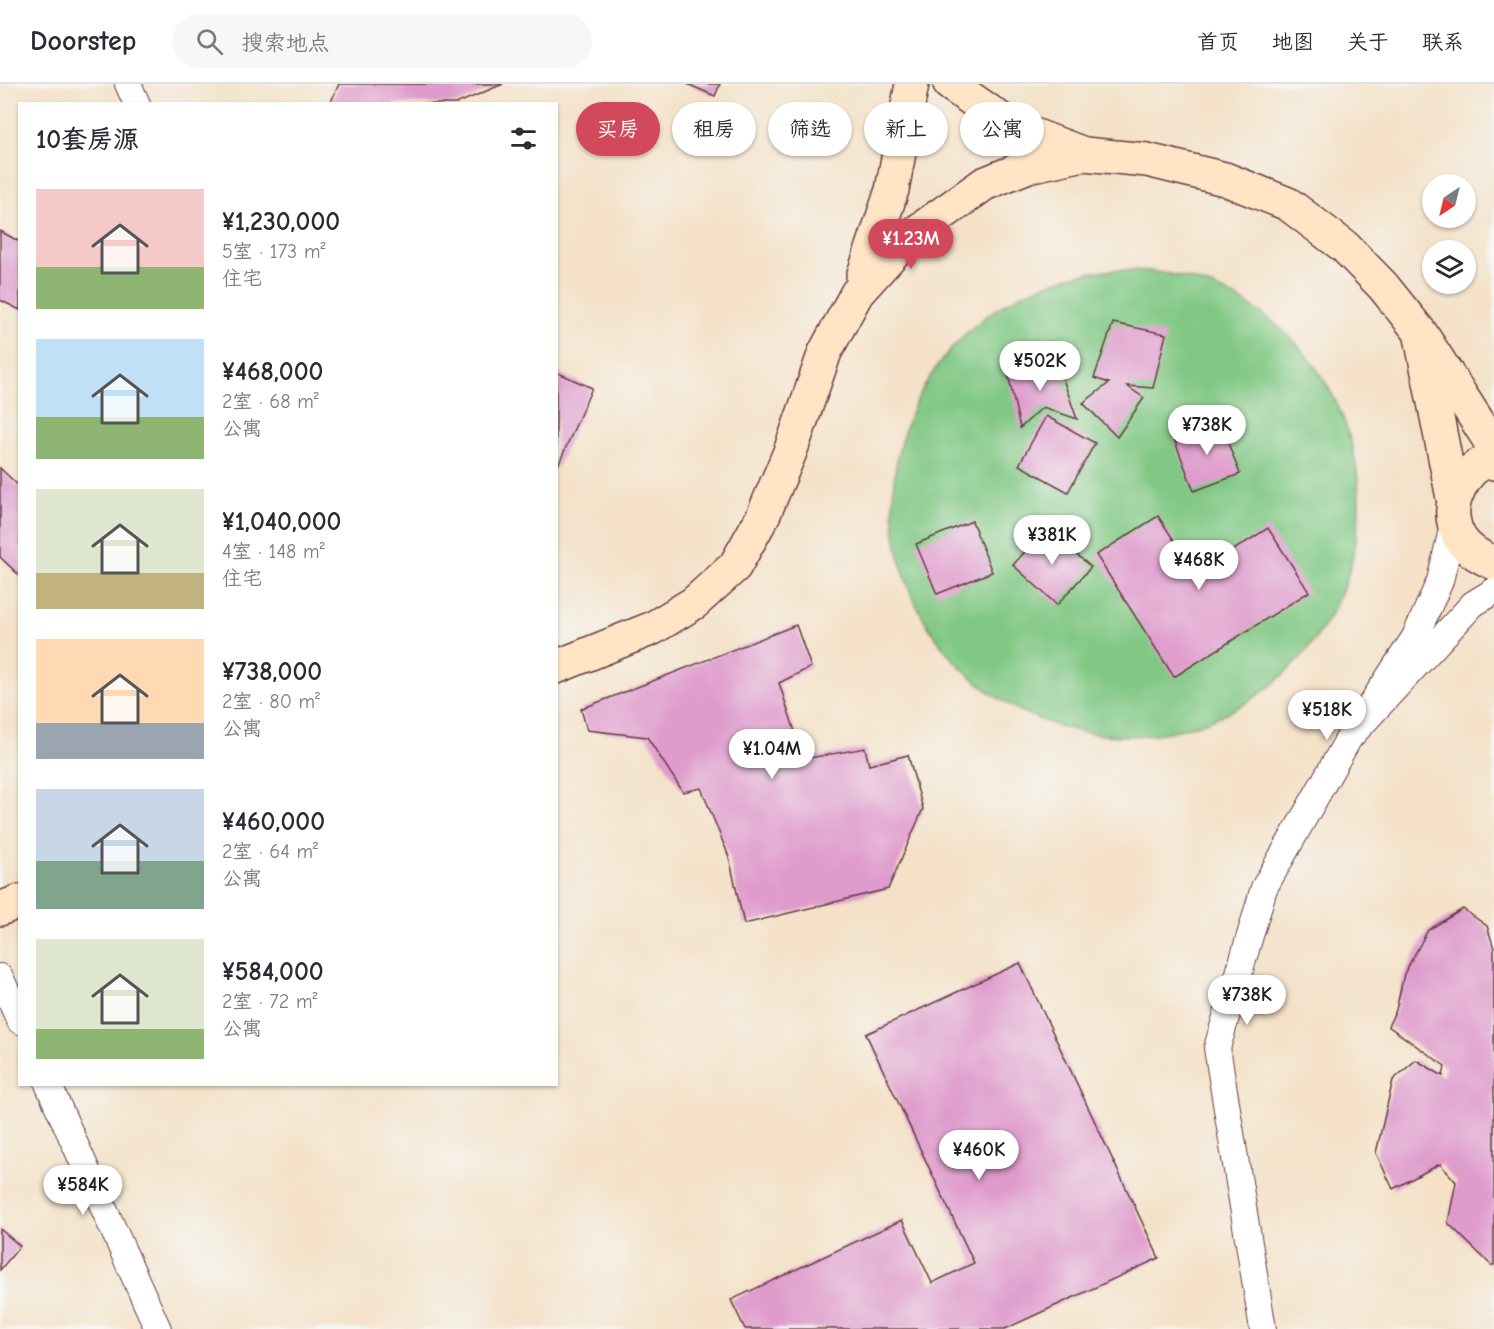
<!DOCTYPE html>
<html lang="zh">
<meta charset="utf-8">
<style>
:root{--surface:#fff;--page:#f7f7f7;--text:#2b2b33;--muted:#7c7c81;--line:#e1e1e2;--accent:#d1495b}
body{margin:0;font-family:"Comic Neue","LXGW WenKai TC",sans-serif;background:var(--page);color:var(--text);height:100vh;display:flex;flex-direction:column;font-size:22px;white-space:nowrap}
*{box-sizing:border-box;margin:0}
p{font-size:20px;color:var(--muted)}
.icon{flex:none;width:33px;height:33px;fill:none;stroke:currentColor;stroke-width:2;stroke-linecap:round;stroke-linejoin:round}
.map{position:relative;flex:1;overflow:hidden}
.drawer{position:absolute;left:18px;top:18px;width:540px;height:984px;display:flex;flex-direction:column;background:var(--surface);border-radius:0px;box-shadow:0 2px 4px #0004}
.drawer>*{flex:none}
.banner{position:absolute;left:576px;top:18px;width:570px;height:54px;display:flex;gap:12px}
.needle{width:39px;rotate:215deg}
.tools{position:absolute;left:1422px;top:90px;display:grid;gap:12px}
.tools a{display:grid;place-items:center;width:54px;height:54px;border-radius:50%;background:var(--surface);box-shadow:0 2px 4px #0004;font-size:30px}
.price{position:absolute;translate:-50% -51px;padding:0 14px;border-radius:21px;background:#fff;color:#222;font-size:20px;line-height:39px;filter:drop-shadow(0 2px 3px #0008)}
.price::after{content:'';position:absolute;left:50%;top:36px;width:18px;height:14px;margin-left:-9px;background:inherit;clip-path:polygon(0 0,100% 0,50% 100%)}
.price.on{background:var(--accent);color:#fff}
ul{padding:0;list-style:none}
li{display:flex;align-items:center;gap:18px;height:150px;padding:0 18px}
li span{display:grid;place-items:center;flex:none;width:168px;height:120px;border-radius:0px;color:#555}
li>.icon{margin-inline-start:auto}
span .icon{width:72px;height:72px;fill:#fffc;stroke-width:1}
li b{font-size:26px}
h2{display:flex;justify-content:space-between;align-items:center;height:72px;padding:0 18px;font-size:26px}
.pill{padding:0 21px;border-radius:27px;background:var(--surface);box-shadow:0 2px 4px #0004;font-size:21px;line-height:54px}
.pill.on{background:var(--accent);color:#fff}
header{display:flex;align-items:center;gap:36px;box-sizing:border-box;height:84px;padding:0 30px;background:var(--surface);border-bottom:2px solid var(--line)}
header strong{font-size:28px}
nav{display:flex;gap:33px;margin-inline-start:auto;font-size:21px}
.search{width:420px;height:54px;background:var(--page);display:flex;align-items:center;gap:15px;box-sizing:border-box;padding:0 21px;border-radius:33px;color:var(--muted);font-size:22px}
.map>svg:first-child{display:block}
.green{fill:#81c884;stroke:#667458;stroke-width:1.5}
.building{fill:#df9bcc}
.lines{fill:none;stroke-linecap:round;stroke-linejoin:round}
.street-casing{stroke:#643c42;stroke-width:28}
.secondary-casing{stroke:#643c42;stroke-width:36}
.street{stroke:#fff;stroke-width:26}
.secondary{stroke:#ffe4c6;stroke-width:33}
</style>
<header>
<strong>Doorstep</strong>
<div class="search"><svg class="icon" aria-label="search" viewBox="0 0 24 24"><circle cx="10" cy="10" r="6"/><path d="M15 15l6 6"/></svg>搜索地点</div>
<nav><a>首页</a><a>地图</a><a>关于</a><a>联系</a></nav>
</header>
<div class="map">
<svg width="1494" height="1245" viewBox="0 0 1494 1245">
<rect width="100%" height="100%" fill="#f6f6f2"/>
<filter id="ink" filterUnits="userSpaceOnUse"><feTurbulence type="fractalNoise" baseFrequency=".0167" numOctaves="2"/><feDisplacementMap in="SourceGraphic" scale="12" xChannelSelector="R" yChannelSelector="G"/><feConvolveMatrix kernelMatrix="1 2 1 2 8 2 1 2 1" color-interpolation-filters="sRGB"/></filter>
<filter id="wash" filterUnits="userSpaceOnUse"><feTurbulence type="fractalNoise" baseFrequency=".008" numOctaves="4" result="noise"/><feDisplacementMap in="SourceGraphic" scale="24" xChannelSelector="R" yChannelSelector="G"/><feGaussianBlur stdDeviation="1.35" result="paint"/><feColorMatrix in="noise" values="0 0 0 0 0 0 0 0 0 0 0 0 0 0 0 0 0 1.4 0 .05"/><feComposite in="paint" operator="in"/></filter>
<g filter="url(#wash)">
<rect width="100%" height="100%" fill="#f4e1c7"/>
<path class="green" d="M893 419a233 233 0 1 1 466 0a233 233 0 1 1-466 0Z"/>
<g id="blocks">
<path class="building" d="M339,0H503L456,20H330Z
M687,0H720L715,12Z
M0,147L20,158V226L0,216Z
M1113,239L1166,250L1153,304L1127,302L1144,314L1117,353L1083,319L1109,299L1094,294Z
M1057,278L1077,335L1043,323L1020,344L1008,290Z
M556,288L592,304L556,386Z
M1046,332L1095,359L1068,408L1019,381Z
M1220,338L1240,390L1194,407L1174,355Z
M0,384L20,403V492L0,473Z
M1158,432L1196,490L1268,444L1309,508L1174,593L1096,471Z
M972,437L992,488L937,510L916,460Z
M1046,444L1091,483L1057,521L1013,481Z
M796,541L811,583L779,599L804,675L865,664L869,681L908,671L923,725L888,805L744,840L729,773L701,704L683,708L647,653L587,646L581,625Z
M1463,825L1487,842L1494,864V1181H1491L1448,1139L1456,1098L1440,1080L1393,1105L1376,1069L1393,996L1416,976L1443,992L1445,982L1388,942L1396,926L1404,890L1428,846Z
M1020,879L1159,1174L1005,1245H745L731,1216L902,1136L932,1199L974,1179L866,950Z
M0,1145L20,1162L0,1186Z"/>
</g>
</g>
<g filter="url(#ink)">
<use href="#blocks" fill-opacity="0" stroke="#643c42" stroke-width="1.5"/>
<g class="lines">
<g class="street-casing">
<path id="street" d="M128,0L137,20
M1454,437L1440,497L1415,553L1349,654L1473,520L1494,507
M0,893L20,937
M48,1000L158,1245
M1263,1245L1217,964L1264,804L1349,654"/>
</g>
<g class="secondary-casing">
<path id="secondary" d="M950,0L1010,42L1084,70
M863,193L892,106L912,0
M1494,379C1474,375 1459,400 1454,418C1451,429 1454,445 1460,454C1467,466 1482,474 1494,479
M1454,419L1420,248L1494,363
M556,583L653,544L694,519L735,482L763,432L790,368L825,268L857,209L904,157L984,100L1028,82L1084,70L1147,76L1225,95L1288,120L1345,163L1383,202L1420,248
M0,825L20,817"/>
</g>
<use href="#street" class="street"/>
<use href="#secondary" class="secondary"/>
</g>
</g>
</svg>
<div class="tools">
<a><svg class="needle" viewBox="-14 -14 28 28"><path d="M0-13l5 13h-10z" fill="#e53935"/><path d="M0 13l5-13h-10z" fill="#7c7c81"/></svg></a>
<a><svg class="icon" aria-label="layers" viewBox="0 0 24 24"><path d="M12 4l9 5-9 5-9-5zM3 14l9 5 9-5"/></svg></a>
</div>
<b class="price on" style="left:911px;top:186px">¥1.23M</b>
<b class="price" style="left:1040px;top:308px">¥502K</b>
<b class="price" style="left:1207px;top:372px">¥738K</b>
<b class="price" style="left:1052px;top:482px">¥381K</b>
<b class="price" style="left:1199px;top:507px">¥468K</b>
<b class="price" style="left:1327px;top:657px">¥518K</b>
<b class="price" style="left:772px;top:696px">¥1.04M</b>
<b class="price" style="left:1247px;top:942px">¥738K</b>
<b class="price" style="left:979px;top:1097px">¥460K</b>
<b class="price" style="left:83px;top:1132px">¥584K</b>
<div class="banner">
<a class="pill on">买房</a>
<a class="pill">租房</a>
<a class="pill">筛选</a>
<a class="pill">新上</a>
<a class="pill">公寓</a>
</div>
<section class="drawer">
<h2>10套房源<svg class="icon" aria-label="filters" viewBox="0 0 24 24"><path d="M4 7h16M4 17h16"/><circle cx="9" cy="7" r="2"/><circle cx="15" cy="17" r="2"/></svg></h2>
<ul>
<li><span style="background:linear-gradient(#f6c9c9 65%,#8fb573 0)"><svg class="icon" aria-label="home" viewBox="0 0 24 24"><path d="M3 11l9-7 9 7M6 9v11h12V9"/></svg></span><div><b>¥1,230,000</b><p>5室 · 173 m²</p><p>住宅</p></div></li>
<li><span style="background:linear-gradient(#bfe0f5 65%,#8fb573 0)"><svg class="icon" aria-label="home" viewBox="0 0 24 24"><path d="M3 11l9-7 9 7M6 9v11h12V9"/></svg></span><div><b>¥468,000</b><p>2室 · 68 m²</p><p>公寓</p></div></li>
<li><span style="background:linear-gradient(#dfe7d0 70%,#c2b280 0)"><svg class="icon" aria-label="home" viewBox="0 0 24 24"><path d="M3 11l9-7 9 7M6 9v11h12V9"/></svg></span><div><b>¥1,040,000</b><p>4室 · 148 m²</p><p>住宅</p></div></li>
<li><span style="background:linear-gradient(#ffd9b3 70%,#9aa5b1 0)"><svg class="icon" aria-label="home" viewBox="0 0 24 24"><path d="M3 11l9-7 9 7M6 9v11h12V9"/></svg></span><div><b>¥738,000</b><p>2室 · 80 m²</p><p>公寓</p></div></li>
<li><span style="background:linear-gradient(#c9d6e8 60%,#7fa58c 0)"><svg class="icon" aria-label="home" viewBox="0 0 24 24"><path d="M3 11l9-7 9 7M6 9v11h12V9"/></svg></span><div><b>¥460,000</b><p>2室 · 64 m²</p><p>公寓</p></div></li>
<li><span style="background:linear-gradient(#dfe7d0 75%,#8fb573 0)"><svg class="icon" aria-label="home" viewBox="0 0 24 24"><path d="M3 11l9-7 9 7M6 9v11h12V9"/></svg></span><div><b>¥584,000</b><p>2室 · 72 m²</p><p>公寓</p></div></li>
</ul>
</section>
</div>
